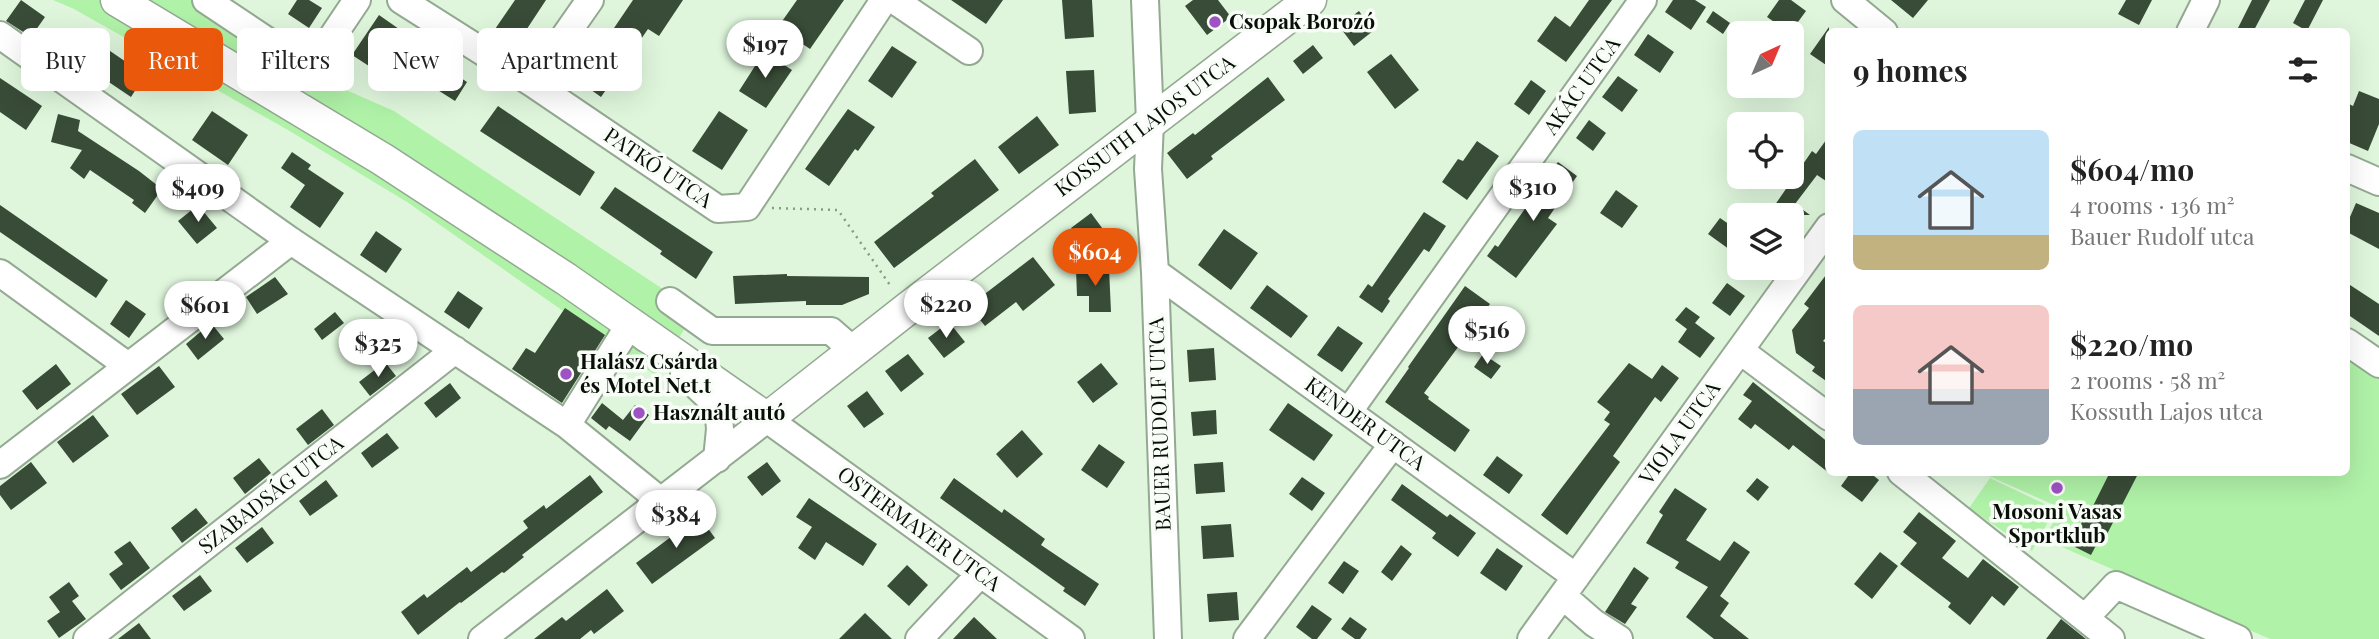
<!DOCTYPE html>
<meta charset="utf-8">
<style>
:root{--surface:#fff;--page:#f6f6f6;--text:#222;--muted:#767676;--accent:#ea580c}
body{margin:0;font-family:"Playfair Display",serif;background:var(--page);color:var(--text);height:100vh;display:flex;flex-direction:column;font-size:26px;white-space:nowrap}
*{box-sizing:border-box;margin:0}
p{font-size:23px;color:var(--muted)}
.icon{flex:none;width:38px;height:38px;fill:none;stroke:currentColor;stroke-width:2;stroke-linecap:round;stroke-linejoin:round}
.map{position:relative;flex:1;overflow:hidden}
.side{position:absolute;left:1825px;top:28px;width:525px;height:448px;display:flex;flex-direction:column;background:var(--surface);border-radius:10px;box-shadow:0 7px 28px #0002}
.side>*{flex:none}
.guide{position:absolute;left:21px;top:28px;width:665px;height:63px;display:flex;gap:14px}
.needle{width:46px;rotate:44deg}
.buttons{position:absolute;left:1727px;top:21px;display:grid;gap:14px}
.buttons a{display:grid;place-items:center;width:77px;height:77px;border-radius:10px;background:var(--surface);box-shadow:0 7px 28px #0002;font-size:35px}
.price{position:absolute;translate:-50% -60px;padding:0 16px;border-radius:24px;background:#fff;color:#222;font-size:23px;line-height:46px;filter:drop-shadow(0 2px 4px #0008)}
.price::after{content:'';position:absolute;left:50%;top:42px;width:21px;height:16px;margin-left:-10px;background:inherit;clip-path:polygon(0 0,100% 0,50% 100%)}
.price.selected{background:var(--accent);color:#fff}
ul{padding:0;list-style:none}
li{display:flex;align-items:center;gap:21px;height:175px;padding:0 28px}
li span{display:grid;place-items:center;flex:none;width:196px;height:140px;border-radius:10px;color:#555}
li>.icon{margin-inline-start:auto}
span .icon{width:84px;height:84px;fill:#fffc;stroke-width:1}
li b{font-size:30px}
h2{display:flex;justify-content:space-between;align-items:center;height:84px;padding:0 28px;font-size:30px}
.pill{padding:0 24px;border-radius:10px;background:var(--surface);box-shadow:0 7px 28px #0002;font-size:24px;line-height:63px}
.pill.selected{background:var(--accent);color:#fff}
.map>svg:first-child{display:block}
.green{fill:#b0f2a8}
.building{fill:#394c37}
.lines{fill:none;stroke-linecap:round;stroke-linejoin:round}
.minor-casing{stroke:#93a991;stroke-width:30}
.major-casing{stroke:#93a991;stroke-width:35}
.path{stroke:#899a87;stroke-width:2.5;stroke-dasharray:2 5;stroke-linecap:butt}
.minor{stroke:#fff;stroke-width:26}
.major{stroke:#fff;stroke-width:32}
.poi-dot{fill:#9f52c4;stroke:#f9fdf8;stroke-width:2.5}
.labels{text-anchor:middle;stroke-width:7;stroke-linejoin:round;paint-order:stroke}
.poi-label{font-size:21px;font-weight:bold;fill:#080f07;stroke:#f9fdf8;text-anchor:start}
.street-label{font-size:21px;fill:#080f07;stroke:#f9fdf8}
</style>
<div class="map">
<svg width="2379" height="639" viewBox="0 0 2379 639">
<rect width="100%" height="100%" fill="#dff6dc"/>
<path class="green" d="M53,0H195L296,68L394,111L696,311L655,375L407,202L288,130L74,9Z
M2347,355L2379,376V639H2270L2044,539L2061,508L1982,473L2347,472Z
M1990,478L2055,509L2032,551L1969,508Z"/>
<path class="building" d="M21,0L45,17L31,37L6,21Z
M297,0H309L322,8L309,28L288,14Z
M515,0H546L515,47L493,32Z
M633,0H683L659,36L648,29L601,97L573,77L607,28L612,31Z
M797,0H844L810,49L778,27Z
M951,0H1003L986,24Z
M1062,0H1092L1094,37L1065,39Z
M1193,0H1218L1231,17L1207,35L1185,6Z
M1589,0H1612L1566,62L1537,41L1555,16L1570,27Z
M1673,0H1695L1706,7L1691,30L1665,12Z
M1779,0H1791L1806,11L1790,33L1767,17Z
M1891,0H1928L1913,18Z
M2126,0H2152L2139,25L2118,14Z
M2252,0H2270L2253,32H2236Z
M2305,0H2323L2307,31L2293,23Z
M1359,11L1373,31L1354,46L1339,26Z
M1713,11L1730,23L1723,34L1706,22Z
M379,15L399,29L395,35L467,82L455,101L381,54L372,68L352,55Z
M1829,27V67L1810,54Z
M1648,34L1674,52L1660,73L1634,55Z
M97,42L145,75L131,97L82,64Z
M1313,45L1323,58L1303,74L1293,61Z
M892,46L917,62L892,98L868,81Z
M764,52L792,70L766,108L739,91Z
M1391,54L1419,90L1395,109L1367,72Z
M1094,70L1096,112L1069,114L1066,71Z
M1618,76L1638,90L1622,112L1602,97Z
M1268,77L1285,100L1211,156L1213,159L1187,179L1167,153L1193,133L1195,135Z
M0,78L42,106L26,130L0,112Z
M1531,80L1546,91L1529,115L1514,104Z
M2359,91L2379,99V124L2368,151L2347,142V103L2353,106Z
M498,106L595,172L580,196L480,131Z
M848,109L875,127L858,151L855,149L829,186L805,169Z
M212,111L248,135L228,165L192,140Z
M719,111L748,130L722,170L692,151Z
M58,114L80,120L78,131L139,171L162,189L145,213L132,203L134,200L90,170L84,179L70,168L82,150L51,142Z
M1037,116L1059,145L1019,174L998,147Z
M1589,120L1606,133L1593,151L1576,138Z
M1829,136V183L1817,175L1795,204L1810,215H1768L1812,151L1816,154Z
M1477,141L1499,156L1467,200L1442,182L1458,159L1463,161Z
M292,152L311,165L308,169L344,193L320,228L290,207L305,185L281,168Z
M975,159L999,190L894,268L874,242L934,196L931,193Z
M1558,162L1577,176L1548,218L1557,224L1516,278L1487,256L1495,245L1498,247Z
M615,187L713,252L696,279L660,254L662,251L600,208Z
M1616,190L1638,206L1622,228L1600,213Z
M2356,203L2379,213V249L2347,232V224Z
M0,205L108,280L96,298L0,232Z
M198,205L217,228L197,244L178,221Z
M1424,212L1446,226L1429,252L1424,249L1388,299L1390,301L1382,313L1359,297L1368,284L1372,287Z
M1091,213L1108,236L1088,251L1071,228Z
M1720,218L1740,232V257L1708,234Z
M1224,229L1258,253L1231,290L1198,265Z
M376,231L402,249L386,273L360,255Z
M1033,257L1055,285L1023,311L1016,302L985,326L969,306Z
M1109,268L1111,312H1089V296H1077L1076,269Z
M1829,271V334L1823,341L1829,345V383L1812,371L1815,367L1796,353L1792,330L1809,308L1804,304Z
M787,274V276L869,277V294L842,305H806V301L735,304L733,276Z
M275,277L288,294L257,314L246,297Z
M1727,283L1745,296L1730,316L1712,303Z
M2347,283L2379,304V336L2347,314Z
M1267,285L1308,316L1291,338L1250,308Z
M1465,286L1490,304L1424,393L1429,397L1428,399L1470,430L1455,452L1385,402L1409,368L1408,367Z
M458,291L483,308L469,329L444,312Z
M126,300L146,314L129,338L110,324Z
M1686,307L1700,317L1695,323L1715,338L1700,358L1678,342L1687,329L1675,320Z
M565,308L605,335L562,403L512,369L526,348L535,353Z
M335,312L344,323L322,340L314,329Z
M949,322L965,342L944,358L928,338Z
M211,323L224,339L198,360L186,344Z
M1338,326L1363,343L1342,372L1317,355Z
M1214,348L1216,380L1189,382L1187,350Z
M908,354L924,374L901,392L885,371Z
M1483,354L1501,366L1491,379L1474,367Z
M385,362L396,376L370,396L359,382Z
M1101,363L1118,384L1093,403L1077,382Z
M1629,363L1652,379L1662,365L1679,378L1661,402L1655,397L1613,456L1620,462L1567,535L1541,515L1610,424L1604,420L1610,412L1597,402Z
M56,364L71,384L37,410L22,391Z
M159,366L175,387L137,415L121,394Z
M1753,382L1829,443V473L1793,445L1789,450L1755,424L1751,429L1738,419L1752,401L1743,395Z
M450,383L461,398L436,418L424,403Z
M867,391L884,414L864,428L847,406Z
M602,403L623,420L635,405L649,415L630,441L609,426L606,430L591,418Z
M1288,403L1333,435L1314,461L1269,430Z
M322,409L334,425L308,445L296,429Z
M1216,410L1217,434L1193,436L1191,412Z
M93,415L109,436L73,463L57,442Z
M1022,430L1043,454L1017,478L996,454Z
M387,433L399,448L372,468L361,453Z
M1099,444L1125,462L1107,488L1081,470Z
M1497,456L1523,475L1509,494L1483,475Z
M259,458L271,473L245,494L233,478Z
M31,462L47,483L11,510L0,495V486Z
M767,462L781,481L762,496L747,477Z
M1223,462L1225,492L1196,494L1194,464Z
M1851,472H1869L1879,480L1862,502L1841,486Z
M2110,472H2139L2105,538L2101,536L2091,555L2071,545L2083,520H2086Z
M590,475L603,492L522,555L524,557L504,573L502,572L461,603L460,602L418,635L401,612L424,594L427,598L467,567L471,572L528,528L523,521L544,505L546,509Z
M1302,477L1325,493L1312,511L1289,494Z
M954,478L1002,513L1004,509L1045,539L1041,545L1099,584L1085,606L1063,591L1065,588L940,498Z
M1757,478L1769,487L1758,501L1746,491Z
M326,480L338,496L310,516L299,501Z
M1402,484L1447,517L1450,514L1476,533L1458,557L1432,538L1436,533L1391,500Z
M1675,488L1707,509L1686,540L1720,561L1734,541L1750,552L1720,596L1729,603L1720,616L1749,639H1714L1686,617L1708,587L1675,568L1679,562L1646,543L1663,515L1659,512Z
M809,498L877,544L863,566L826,542L815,560L798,548L812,527L796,517Z
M196,508L208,523L182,543L171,528Z
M1919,512L1956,541L1942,558L1968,578L1983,559L2019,587L2004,606L1992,596L1970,625L1948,607L1951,603L1900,564L1917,543L1903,532Z
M699,516L715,538L652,584L636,563Z
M1231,524L1234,557L1203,559L1201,526Z
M262,527L274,543L247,563L235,548Z
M130,541L150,568L121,590L109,574L123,564L114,552Z
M1401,545L1412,554L1392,581L1381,572Z
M1497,548L1523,566L1506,591L1480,573Z
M1880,552L1898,566L1872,599L1854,584Z
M1344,561L1359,571L1343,594L1328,583Z
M907,565L928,585L909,606L887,586Z
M1634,567L1649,578L1631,604L1637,607L1625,624L1605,612Z
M200,575L212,591L184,611L172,596Z
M69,582L79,596L72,601L86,619L59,638L47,621L60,612L49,597Z
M607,589L624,611L594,634L591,630L580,639H534L562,617L566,621Z
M1237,592L1239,620L1209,622L1207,594Z
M1312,605L1332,619L1317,639H1312L1296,627Z
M865,613L892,639H839Z
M974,617L997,639H953Z
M1350,617L1367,629L1360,639H1355L1341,629Z
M2061,619L2086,639H2046Z
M139,623L151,639H118Z"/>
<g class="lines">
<g class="minor-casing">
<path id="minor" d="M206,0L296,60L314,64L357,0
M401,0L532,83L718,209L747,207L884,0
M894,0L969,51
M1145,0L1150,122L1148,169L1155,272L1168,639
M1845,0L1884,32
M2190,32L2206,0
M0,35L291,241L567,425L662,502
M532,83L590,0
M2347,168L2379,182
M1155,272L1576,577
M0,273L128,366
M670,301L712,331H831L854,351
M2347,342L2379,364
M1750,358L1829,417
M684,374L718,406L720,429L717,459
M1349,411L1643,0
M567,425L630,324L645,338
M0,465L291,241
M1901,472L2111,639
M1563,596L1594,623L1619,639
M2085,618L2116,585L2238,639
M87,639L455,350
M482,639L767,419L1071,639
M919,639L980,574
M1247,639L1393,444
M1531,639L1829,227"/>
</g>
<g class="major-casing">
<path id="major" d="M117,0L382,159L566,279L767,419L907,309L1310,0"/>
</g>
<path class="path" d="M772,208L838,210L892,288"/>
<use href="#minor" class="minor"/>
<use href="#major" class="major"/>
</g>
<g class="poi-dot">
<circle cx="1215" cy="22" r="7"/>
<circle cx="566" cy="374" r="7"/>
<circle cx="639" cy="413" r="7"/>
<circle cx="2057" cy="488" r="7"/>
</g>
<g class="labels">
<g class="poi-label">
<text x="1229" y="29">Csopak Borozó</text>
<text x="580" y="369">Halász Csárda<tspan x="580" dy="24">és Motel Net.t</tspan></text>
<text x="653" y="420">Használt autó</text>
<text x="2057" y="519" text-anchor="middle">Mosoni Vasas<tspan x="2057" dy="24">Sportklub</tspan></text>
</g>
<g class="street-label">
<text transform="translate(1582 86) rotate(-54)" y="7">AKÁC UTCA</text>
<text transform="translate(1145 126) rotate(-37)" y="7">KOSSUTH LAJOS UTCA</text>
<text transform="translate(658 168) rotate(34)" y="7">PATKÓ UTCA</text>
<text transform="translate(1160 424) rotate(-92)" y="7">BAUER RUDOLF UTCA</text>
<text transform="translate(1365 424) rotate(36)" y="7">KENDER UTCA</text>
<text transform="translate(1680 433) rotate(-54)" y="7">VIOLA UTCA</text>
<text transform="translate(271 495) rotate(-38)" y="7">SZABADSÁG UTCA</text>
<text transform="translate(919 529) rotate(36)" y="7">OSTERMAYER UTCA</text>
</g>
</g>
</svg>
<div class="buttons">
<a><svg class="needle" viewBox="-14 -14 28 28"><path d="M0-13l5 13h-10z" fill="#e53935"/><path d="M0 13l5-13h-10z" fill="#767676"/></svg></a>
<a><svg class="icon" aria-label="locate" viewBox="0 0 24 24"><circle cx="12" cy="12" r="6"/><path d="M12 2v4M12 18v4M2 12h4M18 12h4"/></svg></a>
<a><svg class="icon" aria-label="layers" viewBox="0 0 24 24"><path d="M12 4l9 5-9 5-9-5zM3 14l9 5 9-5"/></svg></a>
</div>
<b class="price" style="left:765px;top:80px">$197</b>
<b class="price" style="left:1533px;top:223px">$310</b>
<b class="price" style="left:198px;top:224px">$409</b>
<b class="price selected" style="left:1095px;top:288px">$604</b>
<b class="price" style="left:946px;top:340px">$220</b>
<b class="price" style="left:205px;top:341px">$601</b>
<b class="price" style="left:1487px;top:366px">$516</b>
<b class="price" style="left:378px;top:379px">$325</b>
<b class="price" style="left:676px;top:550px">$384</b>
<div class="guide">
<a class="pill">Buy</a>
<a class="pill selected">Rent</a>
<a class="pill">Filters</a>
<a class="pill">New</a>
<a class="pill">Apartment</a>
</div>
<section class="side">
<h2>9 homes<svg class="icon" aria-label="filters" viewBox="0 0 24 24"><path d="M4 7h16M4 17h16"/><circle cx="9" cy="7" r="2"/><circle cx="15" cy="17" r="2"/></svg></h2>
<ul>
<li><span style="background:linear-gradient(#bfe0f5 75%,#c2b280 0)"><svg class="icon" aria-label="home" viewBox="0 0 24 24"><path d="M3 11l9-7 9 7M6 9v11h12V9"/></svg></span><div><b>$604/mo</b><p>4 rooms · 136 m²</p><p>Bauer Rudolf utca</p></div></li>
<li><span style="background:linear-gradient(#f6c9c9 60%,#9aa5b1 0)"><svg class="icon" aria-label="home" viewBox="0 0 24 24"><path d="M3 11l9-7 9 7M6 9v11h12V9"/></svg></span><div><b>$220/mo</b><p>2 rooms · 58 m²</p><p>Kossuth Lajos utca</p></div></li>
</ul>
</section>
</div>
